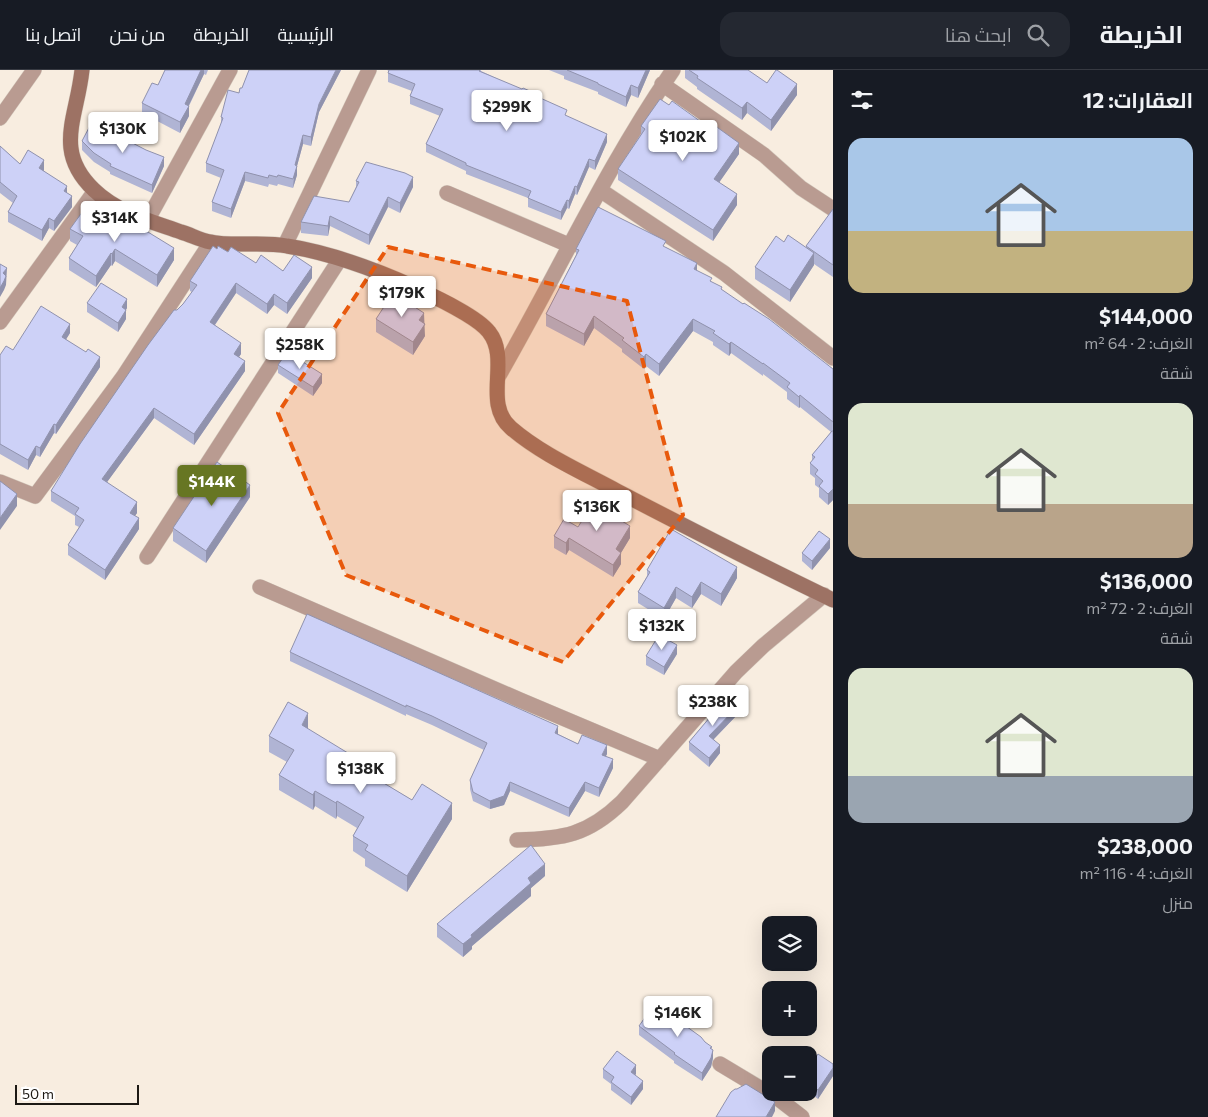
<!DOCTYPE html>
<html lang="ar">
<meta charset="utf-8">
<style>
:root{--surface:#171b24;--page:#242831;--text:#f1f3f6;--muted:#9ea1a6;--line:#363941;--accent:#677623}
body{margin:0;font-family:Commissioner,Cairo,sans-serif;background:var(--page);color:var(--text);direction:rtl;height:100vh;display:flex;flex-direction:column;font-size:19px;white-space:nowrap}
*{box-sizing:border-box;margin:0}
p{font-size:16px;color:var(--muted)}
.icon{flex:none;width:28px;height:28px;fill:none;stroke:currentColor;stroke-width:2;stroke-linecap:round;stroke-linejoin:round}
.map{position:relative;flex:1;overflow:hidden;direction:ltr}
.details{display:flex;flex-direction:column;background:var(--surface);width:375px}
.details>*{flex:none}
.tools{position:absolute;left:762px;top:846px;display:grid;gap:10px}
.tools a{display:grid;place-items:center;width:55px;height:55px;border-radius:10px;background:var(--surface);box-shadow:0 5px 20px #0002;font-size:25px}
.scale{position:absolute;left:15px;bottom:12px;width:124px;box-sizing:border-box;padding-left:5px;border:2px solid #1d1914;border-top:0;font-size:14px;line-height:18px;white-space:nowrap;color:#1d1914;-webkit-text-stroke:4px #fff;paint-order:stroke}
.price{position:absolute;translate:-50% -42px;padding:0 11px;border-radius:5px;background:#fff;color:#222;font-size:16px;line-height:32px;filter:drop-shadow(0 1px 2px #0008)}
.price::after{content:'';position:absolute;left:50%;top:30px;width:15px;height:11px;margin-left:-8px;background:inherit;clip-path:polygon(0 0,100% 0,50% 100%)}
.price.active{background:var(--accent);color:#fff}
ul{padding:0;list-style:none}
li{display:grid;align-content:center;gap:10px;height:265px;padding:0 15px}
li span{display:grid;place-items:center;height:155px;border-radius:15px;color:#555}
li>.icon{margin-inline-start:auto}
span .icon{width:90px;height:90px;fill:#fffc;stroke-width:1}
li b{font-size:21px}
h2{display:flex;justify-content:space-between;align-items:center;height:60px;padding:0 15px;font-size:21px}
header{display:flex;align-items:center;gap:30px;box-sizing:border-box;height:70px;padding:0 25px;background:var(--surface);border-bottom:1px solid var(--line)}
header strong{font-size:24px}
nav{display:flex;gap:28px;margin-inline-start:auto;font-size:18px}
.search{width:350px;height:45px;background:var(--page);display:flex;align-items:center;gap:12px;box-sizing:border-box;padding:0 18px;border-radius:15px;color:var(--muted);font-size:19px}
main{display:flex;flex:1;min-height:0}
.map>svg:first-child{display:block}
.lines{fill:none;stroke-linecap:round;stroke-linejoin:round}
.street-casing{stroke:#d5cbbf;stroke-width:16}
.secondary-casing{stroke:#d5cbbf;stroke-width:16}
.street{stroke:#b99b91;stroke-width:15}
.secondary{stroke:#9d7264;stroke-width:15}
.wall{fill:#b0b4d4}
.shaded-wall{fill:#9092ad}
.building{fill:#cdd1f7;stroke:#9092ad}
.marked{fill:#e8590c;fill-opacity:0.2;stroke:#e8590c;stroke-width:4;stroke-dasharray:10 6;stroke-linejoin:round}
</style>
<header>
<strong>الخريطة</strong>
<div class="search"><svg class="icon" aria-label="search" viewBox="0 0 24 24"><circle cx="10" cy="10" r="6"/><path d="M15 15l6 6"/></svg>ابحث هنا</div>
<nav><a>الرئيسية</a><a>الخريطة</a><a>من نحن</a><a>اتصل بنا</a></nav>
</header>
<main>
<section class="details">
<h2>العقارات: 12<svg class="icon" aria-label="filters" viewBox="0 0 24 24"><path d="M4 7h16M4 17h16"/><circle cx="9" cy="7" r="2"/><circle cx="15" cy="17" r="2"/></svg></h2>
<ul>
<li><span style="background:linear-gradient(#a9c7e8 60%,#c2b280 0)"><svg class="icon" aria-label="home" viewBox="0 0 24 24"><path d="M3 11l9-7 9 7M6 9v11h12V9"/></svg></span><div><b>$144,000</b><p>الغرف: 2 · 64 m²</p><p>شقة</p></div></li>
<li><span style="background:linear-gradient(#dfe7d0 65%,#b9a48a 0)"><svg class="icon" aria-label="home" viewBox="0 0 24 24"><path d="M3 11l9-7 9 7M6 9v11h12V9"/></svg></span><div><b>$136,000</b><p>الغرف: 2 · 72 m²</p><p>شقة</p></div></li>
<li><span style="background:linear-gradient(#dfe7d0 70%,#9aa5b1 0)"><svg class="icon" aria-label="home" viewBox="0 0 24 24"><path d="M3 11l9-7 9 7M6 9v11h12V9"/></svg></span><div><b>$238,000</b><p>الغرف: 4 · 116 m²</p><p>منزل</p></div></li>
</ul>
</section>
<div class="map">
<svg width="833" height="1047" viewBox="0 0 833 1047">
<rect width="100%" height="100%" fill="#f8ede0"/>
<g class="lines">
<g class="street-casing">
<path id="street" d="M662,14L764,85L801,118L833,139
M0,48L34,0
M600,120L724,203L833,288
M447,123L571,176
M147,151L230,0
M285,175L369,0
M0,252L95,121
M498,307C557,205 606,97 673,0
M0,412L35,426L123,307L211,172
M147,487L340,189
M260,517L520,630L660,689
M517,770C563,769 588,765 622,732L736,602L763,576L824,525
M720,994L780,1030L802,1047"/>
</g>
<g class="secondary-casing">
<path id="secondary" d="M82,0C77,48 53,81 94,120C118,143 150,151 181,162C191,165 200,170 210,172C235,177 262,171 287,176C331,183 374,199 414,217C433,226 477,246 489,262C511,290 482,333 511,358C541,384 582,402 617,421C688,458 760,495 833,530"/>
</g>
<use href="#street" class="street"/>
<use href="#secondary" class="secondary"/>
</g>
<path class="wall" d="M165,0H208L206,5L204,4L189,36V46L180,63L142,43V33L158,15Z
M249,0H341L319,42L311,76L303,74L297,96V105L293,118L278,114L277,116L269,114L268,117L245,111L231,148L212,141V132L221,108L206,102V93L221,54V47L242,18Z
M387,0H481V1L539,28L607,72L595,100L589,97L577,125L575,124L569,139L567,138L561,150L528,137V128L466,104V101L426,82V74L440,46L410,34V26L412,21L388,12V3L389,1Z
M549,0H650L638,28L631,25L626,37L598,24V22L564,9V6Z
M685,0H742L767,13L797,25L771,61L747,43L742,50L697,19V17L685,8Z
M641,56L739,84L719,112L737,135L713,171L618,110V99L641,64Z
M82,71L164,96L152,123L110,104V102L94,92L82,80Z
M0,76L20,94L44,101L67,123L72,137L54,161L49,158L42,171L8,152V142L13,133L0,123Z
M356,111L413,117L400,143L388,137L369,175L330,156L328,166L301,163V152L349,132L356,117Z
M833,139V207L814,194V195L790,232L755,209V197L784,172L806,177V176Z
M70,159L174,190L157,217L115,191L112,196L111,195L96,217L69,200V188L77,175L70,171Z
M666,177L722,220L833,299V430L828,435L819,427V418L815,415V408L810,404V393L812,391V385L831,362L800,337L799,338L787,329V322L763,304V306L731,283L729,286L713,275V272L693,261L659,306L646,296L644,299L622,282V279L594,258L584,276L546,256V244L576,185V179Z
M217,179L256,193L312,208L287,244L274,235L267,244L236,223L215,255L241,284L239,287L245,301L194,375L154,348L107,412L137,443L135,446L139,459L105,510L68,485V475L79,457L75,455V446L51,431V421L177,240L183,234L192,222L190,221V211Z
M87,233L127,238L126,240V249L118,262L87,242Z
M376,249L425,266L413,285L376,262Z
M70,263L66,269L100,297L56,364L54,363L40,387L36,385L28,400L0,384V285Z
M278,295L322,313L313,326L278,303Z
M250,427L206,493L173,471V458Z
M612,445L630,468L621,483V494L613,507L569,480L566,485L554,478V466Z
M830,478L812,500L802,491V483Z
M647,500L737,508L721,536L701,524L692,538L676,528L664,549L638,533V522L647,506Z
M290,582L558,664L578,674L607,684L606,686L613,698L599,727L585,721L569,747L510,721L504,735L490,739L473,731L470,719V710L484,680L432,655L406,644V646L290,591Z
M677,584L664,605L646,595V586Z
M708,643L737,645L714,669L720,683L709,697L689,680V672L708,649Z
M308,659L361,700L412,730L452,749L407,822L365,796V789L353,781V766L357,758L337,746L336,749L315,736L313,740L279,720V705L287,692L269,682V666Z
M545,806L531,818V826L472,876V879L463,887L437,867V854Z
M659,941L705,972L712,979L713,988L711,997L702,1011L674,993V991L639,965V956Z
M833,994V1006L818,1029L809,1022V997Z
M603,999L636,1004L635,1005L643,1019L631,1035L611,1020V1014L603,1008Z"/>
<path class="shaded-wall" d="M201,0H204V4L187,39L189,36V46L180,63V52L185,34Z
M336,0H341L319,42L311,76V67L319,34Z
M646,0H650L638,28V18Z
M797,14V25L771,61V50Z
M631,15V25L626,37V27Z
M747,32V43L742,50V38Z
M607,64V72L595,100V91Z
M303,65V74L297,96V105L293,118L295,95Z
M739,73V84L714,120V109Z
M164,87V96L152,123V115Z
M589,89V97L577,125V117Z
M44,90V101L39,109V98Z
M245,102V111L231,148V139Z
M413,107V117L400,143V133Z
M67,116V127L64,121Z
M575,116V124L569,139V131Z
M737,124V135L713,171V160Z
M72,126V137L54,161V151Z
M388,127V137L369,175V165Z
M567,130V138L561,150V142Z
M330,146V156L328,166V156Z
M49,148V158L42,171V160Z
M174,178V190L157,217V205Z
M115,179V191L112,196V184Z
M111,183V195L96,217V206Z
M814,183V195L790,232V220Z
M697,193V205L694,199Z
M312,197V208L287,244V233Z
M7,198L6,215L4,220L0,227V218L3,203Z
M236,213V223L210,262V252Z
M274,224V235L267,244V234Z
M127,229V238L122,246V237Z
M126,240V249L118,262V253Z
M424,243L425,266L413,285V272L419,250Z
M594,246V258L584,276V264Z
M693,249V261L659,306V294Z
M70,254V263L62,276V267Z
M731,272V283L729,286V274Z
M241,273V284L234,294V284Z
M646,284V296L644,299V287Z
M100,287V297L56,364V355Z
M245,291V301L194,375V364Z
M322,304V313L313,326V317Z
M800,325V337L799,338V327Z
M154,338V348L102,419V409Z
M54,354V363L40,387V378Z
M36,376V385L28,400V390Z
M250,415V427L206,493V481Z
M833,419V430L828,435V424Z
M17,424V436L0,460V448Z
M137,432V443L130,453V443Z
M139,448V459L105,510V500Z
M630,456V468L616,491V479Z
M569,468V480L566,485V473Z
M830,469V478L812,500V491Z
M621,483V494L613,507V495Z
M737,497V508L721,536V524Z
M701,512V524L692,538V527Z
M676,517V528L664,549V538Z
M677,575V584L664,605V597Z
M737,637V645L709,674V666Z
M308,643V659L302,671V655Z
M558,656V665L555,663Z
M607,675V684L602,693V685Z
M720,675V683L709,697V688Z
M613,689V698L599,727V718Z
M361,691V706L357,697Z
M510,712V721L504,735L490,739V731Z
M585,712V721L569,747V738Z
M315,721V736L313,740V725Z
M337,731V746L336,749V733Z
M452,733V749L407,822V806Z
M545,794V806L531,818V826L472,876V879L463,887V874L471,865L528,808Z
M713,980V988L711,997L702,1011V1003Z
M636,995V1004L631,1010V1002Z
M833,998V1006L818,1029V1020Z
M643,1011V1019L631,1035V1027Z
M775,1032V1041L772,1047H766Z"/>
<path class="building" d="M165,0H201L185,34L189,36L180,52L142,33L152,13L158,15Z
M249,0H336L319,34L311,67L303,65L295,95L297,96L293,109L278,105L277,107L269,105L268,108L245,102L231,139L212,132L224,100L206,93L223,48L221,47L228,20L239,23L240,18H242Z
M389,0H480L479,1L522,19L523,18L539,25L538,27L567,40L565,45L607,64L595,91L589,89L577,117L575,116L569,131L567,130L561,142L528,128L531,121L466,95V93L426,74L443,39L410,26L415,14L388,3Z
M567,0H646L638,18L631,15L626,27L598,14V13Z
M689,0H748L767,13L776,0H777L797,14L771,50L747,32L742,38L697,8L698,6Z
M660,29L669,35L672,31L711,59L714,55L739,73L714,109L737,124L713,160L618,99L645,59L641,56Z
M92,52L146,80L164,87L152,115L110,96L111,94L94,83L82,71Z
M0,76L20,94L28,80L44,90L39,98L67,116L64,121L72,126L54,151L49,148L42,160L8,142L17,126L0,112Z
M366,92L405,103L413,107L400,133L388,127L369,165L330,146L328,156L301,152L314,126L349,132L359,112L356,111Z
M88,134L130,159L132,156L141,162L143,159L174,178L157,205L115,179L112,184L111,183L96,206L69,188L83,166L70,159Z
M598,137L666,171L663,176L697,193L694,199L712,208L710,211L722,217L721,219L743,234L744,233L769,249L833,299V352L800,325L799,327L787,317L790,313L763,293V294L731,272L729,274L713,263L715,261L693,249L659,294L646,284L644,287L622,270L624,268L594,246L584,264L546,244L579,180L576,179Z
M833,139V195L806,176Z
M788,165L814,183L790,220L755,197L776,166L784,172Z
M213,176L217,179L218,176L228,182L231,177L256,193L261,185L283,201L294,185L312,197L287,233L274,224L267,234L236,213L210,252L241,273L234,284L245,291L194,364L154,338L102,409L137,432L130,443L139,448L105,500L68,475L84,450L75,444L79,438L51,421L80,374L148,275L174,240H177L183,234L197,215L190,211Z
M0,194L7,198L3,203L6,206L4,211L0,218Z
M101,213L127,229L122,237L126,240L118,253L87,233Z
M393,223L424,243L419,250L425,254L413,272L376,249Z
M41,236L70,254L62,267L86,282L88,279L100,287L56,355L54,354L40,378L36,376L28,390L0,374V285L6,276L13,280Z
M287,282L322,304L313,317L278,295Z
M832,361H833V419L828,424L819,416L823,411L815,404L818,400L810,393L815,387L812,385Z
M217,392L250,415L206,481L173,458Z
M0,411L17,424L0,448Z
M604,430L610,437L612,445L630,456L616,479L621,483L613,495L569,468L566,473L554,466L564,449L578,457L593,433Z
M671,459L737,497L721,524L701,512L692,527L676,517L664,538L638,522L650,502L647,500Z
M819,461L830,469L812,491L802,483Z
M307,544L558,656L555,663L578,674L582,665L607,675L602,685L613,689L599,718L585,712L569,738L510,712L504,726L490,731L473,722L470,710L487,673L432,646L406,635V637L290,582Z
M659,565L677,575L664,597L646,586Z
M726,625L737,637L709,666L720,675L709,688L689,672L711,646L708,643Z
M288,632L308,643L302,655L361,691L357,697L412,730L422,714L452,733L407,806L365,780L368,775L353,766L364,747L337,731L336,733L315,721L313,725L279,705L294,680L269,666Z
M531,775L545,794L528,808L531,813L471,865L472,867L463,874L437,854Z
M653,936L659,941L661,938L701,967L705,972L712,977L710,978L713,980L711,988L702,1003L674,984L675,983L639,956Z
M617,981L636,995L631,1002L643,1011L631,1027L611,1012L614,1007L603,999Z
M818,984L833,994V998L818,1020L809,1014V997Z
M746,1014L775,1032L766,1047H716L731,1022L735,1019H737Z"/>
<path class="marked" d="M388,177L627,231L683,445L563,592L346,505L278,343Z"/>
</svg>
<div class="tools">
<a><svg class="icon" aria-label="layers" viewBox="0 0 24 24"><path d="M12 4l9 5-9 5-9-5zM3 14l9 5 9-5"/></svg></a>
<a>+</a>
<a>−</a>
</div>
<div class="scale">50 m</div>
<b class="price" style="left:507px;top:62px">$299K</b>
<b class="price" style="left:123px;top:84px">$130K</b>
<b class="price" style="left:683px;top:92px">$102K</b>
<b class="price" style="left:115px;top:173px">$314K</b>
<b class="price" style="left:402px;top:248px">$179K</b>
<b class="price" style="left:300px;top:300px">$258K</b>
<b class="price active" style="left:212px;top:437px">$144K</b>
<b class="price" style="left:597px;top:462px">$136K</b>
<b class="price" style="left:662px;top:581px">$132K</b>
<b class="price" style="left:713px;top:657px">$238K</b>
<b class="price" style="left:361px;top:724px">$138K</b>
<b class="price" style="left:678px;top:968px">$146K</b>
</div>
</main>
